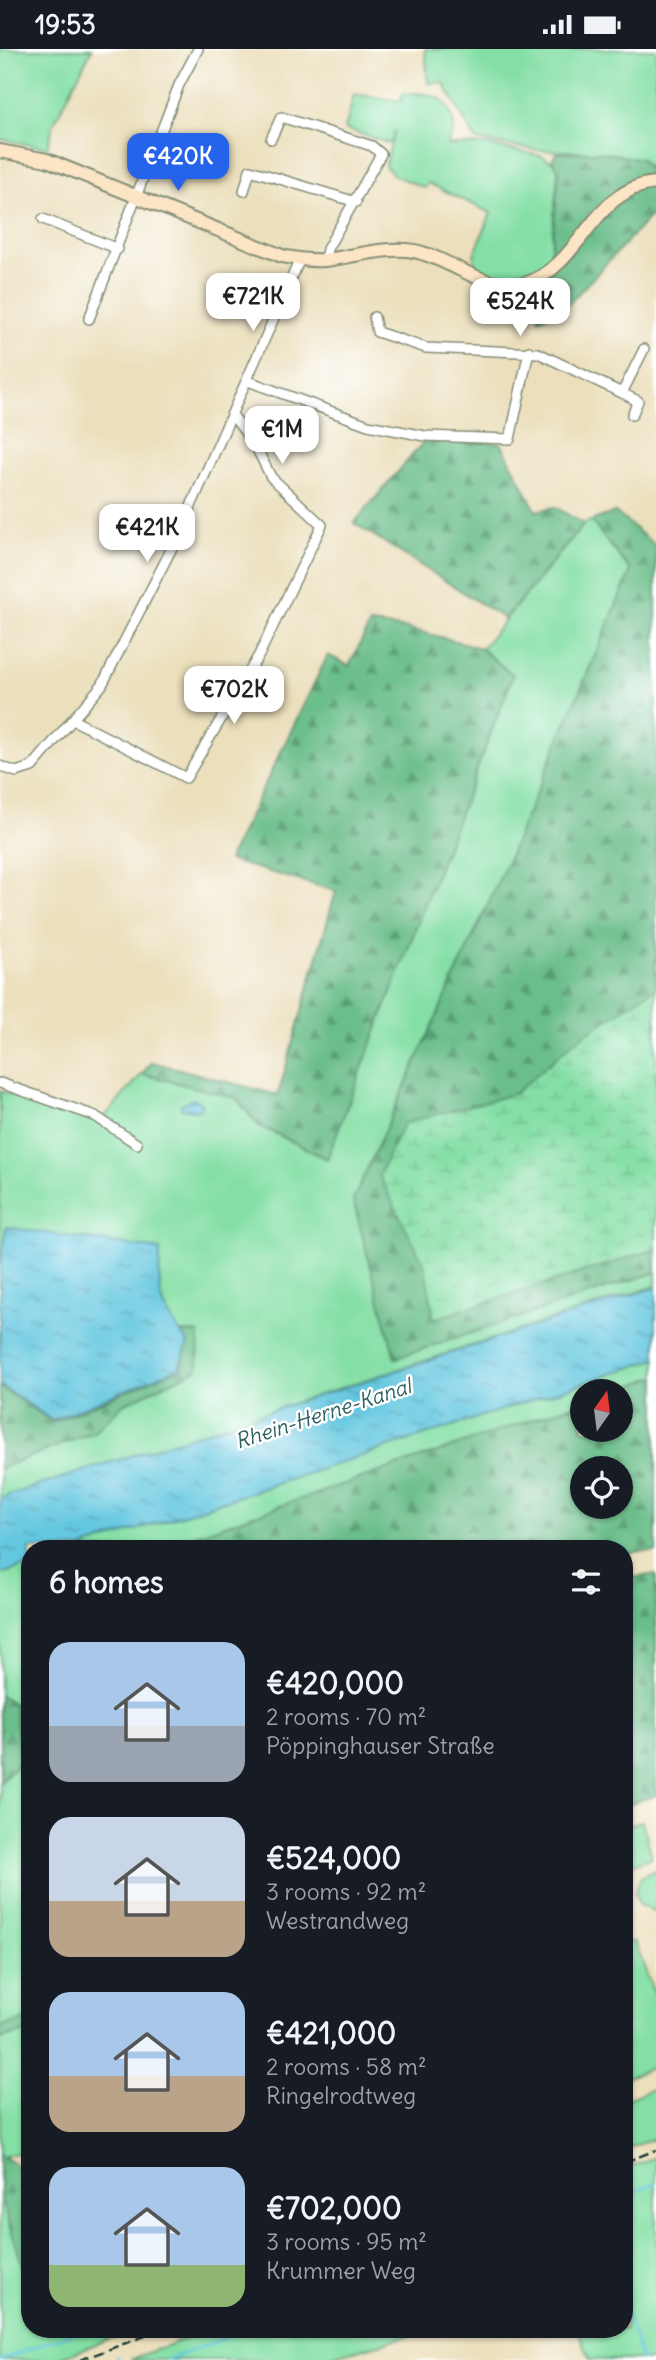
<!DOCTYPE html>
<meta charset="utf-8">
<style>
:root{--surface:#171b24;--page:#20242c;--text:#f1f3f6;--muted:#9ea1a6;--accent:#2563eb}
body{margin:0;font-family:Delius,sans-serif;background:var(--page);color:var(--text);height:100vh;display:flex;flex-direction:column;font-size:26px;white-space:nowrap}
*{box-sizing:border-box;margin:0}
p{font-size:23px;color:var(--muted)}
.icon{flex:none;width:38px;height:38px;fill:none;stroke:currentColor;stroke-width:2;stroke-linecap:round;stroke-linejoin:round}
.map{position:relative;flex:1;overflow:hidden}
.drawer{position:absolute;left:21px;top:1491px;width:612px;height:798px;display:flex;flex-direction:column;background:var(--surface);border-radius:28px;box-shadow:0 2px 5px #0004}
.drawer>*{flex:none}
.needle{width:46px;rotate:14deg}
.controls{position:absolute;left:570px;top:1330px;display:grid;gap:14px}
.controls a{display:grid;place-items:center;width:63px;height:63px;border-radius:50%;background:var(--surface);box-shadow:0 2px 5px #0004;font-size:35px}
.price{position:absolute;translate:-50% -60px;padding:0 16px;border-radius:14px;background:#fff;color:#222;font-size:23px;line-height:46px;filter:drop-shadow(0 2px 4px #0008)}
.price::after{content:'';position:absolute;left:50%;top:42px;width:21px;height:16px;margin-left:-10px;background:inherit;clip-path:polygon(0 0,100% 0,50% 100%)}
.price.on{background:var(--accent);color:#fff}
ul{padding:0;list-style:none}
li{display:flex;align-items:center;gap:21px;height:175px;padding:0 28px}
li span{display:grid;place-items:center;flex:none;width:196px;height:140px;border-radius:21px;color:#555}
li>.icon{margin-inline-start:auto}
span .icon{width:84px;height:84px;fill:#fffc;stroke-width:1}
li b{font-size:30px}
h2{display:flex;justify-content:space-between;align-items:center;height:84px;padding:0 28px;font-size:30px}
.status{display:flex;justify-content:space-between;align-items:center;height:49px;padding:0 35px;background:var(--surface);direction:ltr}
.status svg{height:19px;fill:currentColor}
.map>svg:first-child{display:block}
.green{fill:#84dfa5;stroke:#528e6c;stroke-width:2}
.forest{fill:url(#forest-firs);stroke:#457e5f;stroke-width:2;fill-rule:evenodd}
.wetland{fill:url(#wetland-marsh);stroke:#528e6c;stroke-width:2}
.water{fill:url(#water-ripples);stroke:#41828a;stroke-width:2}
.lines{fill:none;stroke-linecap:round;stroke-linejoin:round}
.stream{stroke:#63c7e0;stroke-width:2.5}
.minor-casing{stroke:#858e78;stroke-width:12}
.secondary-casing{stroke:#858e78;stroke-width:16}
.minor{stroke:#fff;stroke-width:9}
.secondary{stroke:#fce5c4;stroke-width:12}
.rail{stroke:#1f3d34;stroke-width:2.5;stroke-dasharray:10 5;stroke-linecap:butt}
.labels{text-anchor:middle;stroke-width:5;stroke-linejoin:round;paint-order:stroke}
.water-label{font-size:21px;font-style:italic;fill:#30605f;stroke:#fff}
</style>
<div class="status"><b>19:53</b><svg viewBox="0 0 49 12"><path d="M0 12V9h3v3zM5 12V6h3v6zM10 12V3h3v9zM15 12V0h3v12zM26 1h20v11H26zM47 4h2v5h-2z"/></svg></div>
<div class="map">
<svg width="656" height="2311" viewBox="0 0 656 2311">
<defs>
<pattern id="forest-firs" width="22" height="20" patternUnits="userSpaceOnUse" patternTransform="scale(1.75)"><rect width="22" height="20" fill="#6bbe8a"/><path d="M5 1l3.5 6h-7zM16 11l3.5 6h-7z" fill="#579c72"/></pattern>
<pattern id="wetland-marsh" width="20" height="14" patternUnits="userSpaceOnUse" patternTransform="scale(1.75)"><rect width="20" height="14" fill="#84dfa5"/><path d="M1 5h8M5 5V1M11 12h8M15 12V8" fill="none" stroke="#72c08f"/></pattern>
<pattern id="water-ripples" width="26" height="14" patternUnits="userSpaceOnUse" patternTransform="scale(1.75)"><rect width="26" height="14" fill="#63c7e0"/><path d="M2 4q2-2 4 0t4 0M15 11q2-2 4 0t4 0" fill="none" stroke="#51a3b6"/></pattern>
</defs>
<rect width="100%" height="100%" fill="#fff"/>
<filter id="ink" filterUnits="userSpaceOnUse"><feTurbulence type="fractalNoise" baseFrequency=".0143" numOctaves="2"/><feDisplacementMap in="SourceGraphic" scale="14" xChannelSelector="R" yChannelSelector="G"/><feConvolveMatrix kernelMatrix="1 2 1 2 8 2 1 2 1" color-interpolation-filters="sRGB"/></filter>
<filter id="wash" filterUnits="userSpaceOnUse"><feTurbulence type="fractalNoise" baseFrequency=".00686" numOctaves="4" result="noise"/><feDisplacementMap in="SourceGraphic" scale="28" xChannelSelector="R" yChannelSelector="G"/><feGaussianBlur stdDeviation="1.57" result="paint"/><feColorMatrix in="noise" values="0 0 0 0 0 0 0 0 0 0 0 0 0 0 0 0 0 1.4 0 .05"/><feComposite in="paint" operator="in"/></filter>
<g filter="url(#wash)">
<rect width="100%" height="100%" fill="#ebdfbc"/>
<path class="green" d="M0,0H92L54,74L47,99L0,90Z
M425,0H656V119L644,117L641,110L598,103L536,101L476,91L443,33L428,34Z
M403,44C432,45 450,44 454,80L447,96H487L542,107L556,115L558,122L550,211C530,235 501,231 475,219L474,206L491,164L428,134L425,139L395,127L385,117L395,81L391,95L345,80L354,45L401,52Z
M591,472L631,522L507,813L396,1309L656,1223V1237L0,1449V1419L94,1383L123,1355L197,1320L199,1284L180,1283C157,1252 158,1238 160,1201L7,1179L0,1219V1042L100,1073L142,1025L236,1049L258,1076L327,1109L513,626L481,600L584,475Z
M656,1310V1328L615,1342H583V1353L155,1500H78Z
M30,1516V1970L0,1978V1734L21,1712L14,1655L0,1646V1525Z
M642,1772L652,1808L625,1818V1777Z
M656,1820V1863L639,1856L635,1843L641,1828Z
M625,1893H635L656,1951V2017L625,2029Z
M30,1982V2100L3,2108L0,2105V1990Z
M656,2039V2089L625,2100V2051Z
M656,2108V2311H590L578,2280H625V2120Z
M0,2148L30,2239V2280H135L54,2311H0Z
M209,2280H433L321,2311H130Z"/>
<path class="forest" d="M598,103L641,110L656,130V161L563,261L539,270L534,236L550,211L559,122L552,110L557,104Z
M426,390L501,394L536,462L555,458L584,475L505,570L354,474Z
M615,463L656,497V1223L395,1309L353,1151L507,813L631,522L591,472Z
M370,575L409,580L467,595L481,600L513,626L327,1110L258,1076L236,1049L142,1025L152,1013L278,1046L336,842L228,811L328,606L349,617Z
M180,1283L199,1284L198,1320L123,1355L94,1383L0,1419V1338L53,1373L180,1319L188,1294Z
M656,1328V1503L639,1502L625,1506V1500H155L583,1353V1381H621V1342H615ZM583,1419H621V1458H583Z
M656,1525V1746L625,1756V1530Z
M0,1646L14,1655L21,1712L0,1734Z
M30,1970V1982L0,1990V1978Z
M0,2105L21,2119L30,2135V2239L0,2148Z"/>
<path class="wetland" d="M656,939V1200L434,1270L425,1217L379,1126L404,1074L514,1045L575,992Z"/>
<path class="water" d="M194,1050L201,1054L200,1061L181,1060V1055Z
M6,1178L160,1201C158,1251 158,1253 188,1294L179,1319L52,1371L0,1336V1219Z
M656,1238V1310L78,1500H30V1516L0,1525V1449Z"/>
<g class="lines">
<path class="stream" d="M625,2145L656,2134
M625,2262L642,2311
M96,2280L105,2287
M116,2307L119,2311
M0,2311L84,2280
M167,2311L248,2280"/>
</g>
</g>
<g filter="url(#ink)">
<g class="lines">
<g class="minor-casing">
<path id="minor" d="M271,90L281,68L372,97L381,105L327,200L325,211
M244,142L250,121L356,153
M43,170L118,200
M374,268L377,283L426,299L538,304L622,344L644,300
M89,270L179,36L198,0
M248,332L368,376L425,387L510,390L529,302
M622,344L638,352L632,366
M73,671L186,729L259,606L322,476L271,428L255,396L233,367
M0,717L16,723L32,718L102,636L177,489L300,210
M0,1034L95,1067L137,1095"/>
</g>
<g class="secondary-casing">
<path id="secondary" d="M0,102L47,111L282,207C296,210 310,212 325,211C353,208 386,197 414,202C452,209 489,248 530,233C582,213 595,138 656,134"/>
</g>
<use href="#minor" class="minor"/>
<use href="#secondary" class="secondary"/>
<path class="rail" d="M625,2113L656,2101
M80,2311L164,2280"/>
</g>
</g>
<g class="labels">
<g class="water-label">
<text transform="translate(323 1365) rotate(-18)" y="7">Rhein-Herne-Kanal</text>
</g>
</g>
</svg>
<div class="controls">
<a><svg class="needle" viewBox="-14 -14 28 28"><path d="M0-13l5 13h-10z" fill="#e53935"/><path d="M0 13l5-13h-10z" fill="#9ea1a6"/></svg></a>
<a><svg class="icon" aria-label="locate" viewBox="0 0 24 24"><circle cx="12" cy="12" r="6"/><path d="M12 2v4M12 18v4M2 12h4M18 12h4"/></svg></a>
</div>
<b class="price on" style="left:178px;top:144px">€420K</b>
<b class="price" style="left:253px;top:284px">€721K</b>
<b class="price" style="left:520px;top:289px">€524K</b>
<b class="price" style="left:282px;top:417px">€1M</b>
<b class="price" style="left:147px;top:515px">€421K</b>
<b class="price" style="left:234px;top:677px">€702K</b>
<section class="drawer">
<h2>6 homes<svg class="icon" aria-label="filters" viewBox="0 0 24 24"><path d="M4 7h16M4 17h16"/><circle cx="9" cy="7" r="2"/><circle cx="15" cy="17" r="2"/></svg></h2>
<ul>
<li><span style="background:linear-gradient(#a9c7e8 60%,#9aa5b1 0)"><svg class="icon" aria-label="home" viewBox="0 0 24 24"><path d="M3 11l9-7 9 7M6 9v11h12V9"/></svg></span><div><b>€420,000</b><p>2 rooms · 70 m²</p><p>Pöppinghauser Straße</p></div></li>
<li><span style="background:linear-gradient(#c9d6e8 60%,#b9a48a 0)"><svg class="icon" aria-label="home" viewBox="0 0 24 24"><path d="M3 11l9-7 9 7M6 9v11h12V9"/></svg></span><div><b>€524,000</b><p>3 rooms · 92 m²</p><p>Westrandweg</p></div></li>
<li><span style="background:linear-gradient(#a9c7e8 60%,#b9a48a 0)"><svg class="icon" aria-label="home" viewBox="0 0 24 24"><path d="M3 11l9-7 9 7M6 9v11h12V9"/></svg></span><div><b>€421,000</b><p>2 rooms · 58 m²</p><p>Ringelrodtweg</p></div></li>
<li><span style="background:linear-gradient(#a9c7e8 70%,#8fb573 0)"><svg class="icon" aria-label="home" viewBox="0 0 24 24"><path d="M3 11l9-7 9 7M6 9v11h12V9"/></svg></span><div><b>€702,000</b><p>3 rooms · 95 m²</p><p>Krummer Weg</p></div></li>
</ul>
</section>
</div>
